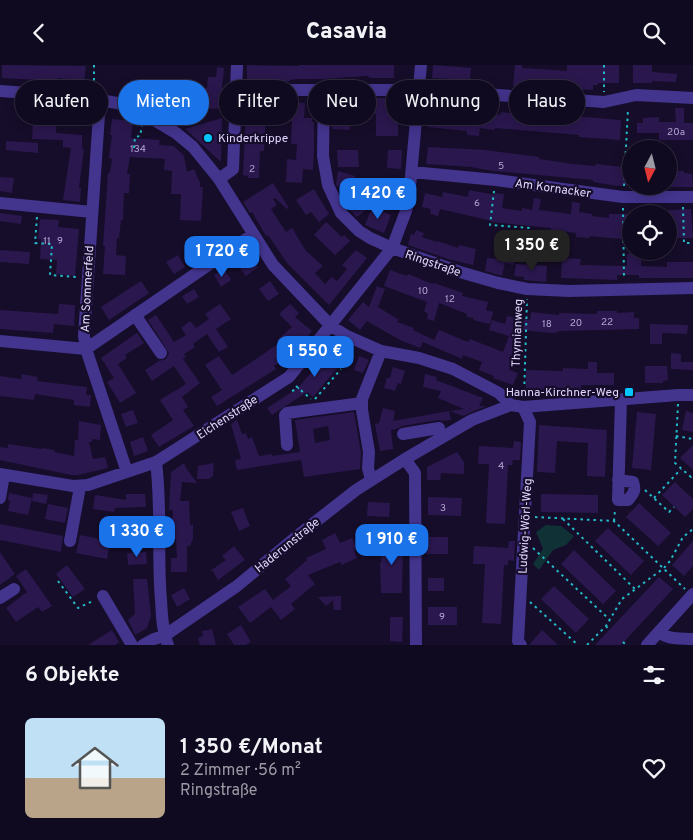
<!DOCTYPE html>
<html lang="de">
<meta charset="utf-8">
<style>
:root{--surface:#100a20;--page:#1e182d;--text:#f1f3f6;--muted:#9c9aa5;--line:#302b3e;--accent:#1a73e8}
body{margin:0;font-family:Overpass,sans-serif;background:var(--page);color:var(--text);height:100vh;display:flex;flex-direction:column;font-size:19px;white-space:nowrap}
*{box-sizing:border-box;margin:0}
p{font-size:16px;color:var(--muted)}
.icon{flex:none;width:28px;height:28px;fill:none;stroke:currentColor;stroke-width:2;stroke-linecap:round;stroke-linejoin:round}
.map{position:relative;height:580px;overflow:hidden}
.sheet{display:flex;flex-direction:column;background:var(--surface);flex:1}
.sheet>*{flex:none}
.hud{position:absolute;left:15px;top:15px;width:664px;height:45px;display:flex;gap:10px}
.needle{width:32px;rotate:187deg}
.tools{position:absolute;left:622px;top:75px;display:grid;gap:10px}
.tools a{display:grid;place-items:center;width:55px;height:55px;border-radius:50%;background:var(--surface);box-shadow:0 2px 12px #0003,0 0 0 1px var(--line);font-size:25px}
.price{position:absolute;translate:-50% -42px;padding:0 11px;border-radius:10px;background:var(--accent);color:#fff;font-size:16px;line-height:32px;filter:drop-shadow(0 1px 2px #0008)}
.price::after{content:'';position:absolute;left:50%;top:30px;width:15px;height:11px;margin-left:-8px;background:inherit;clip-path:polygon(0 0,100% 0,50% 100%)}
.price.on{background:#222;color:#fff}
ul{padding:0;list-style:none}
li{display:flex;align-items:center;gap:15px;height:125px;padding:0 25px}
li span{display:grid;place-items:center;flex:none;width:140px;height:100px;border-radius:8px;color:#555}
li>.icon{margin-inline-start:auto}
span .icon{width:60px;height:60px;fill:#fffc;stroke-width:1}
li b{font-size:21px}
h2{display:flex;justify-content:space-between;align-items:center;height:60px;padding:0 25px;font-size:21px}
.tag{padding:0 18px;border-radius:22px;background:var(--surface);box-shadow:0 2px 12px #0003,0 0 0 1px var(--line);font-size:18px;line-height:45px}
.tag.on{background:var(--accent);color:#fff}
header{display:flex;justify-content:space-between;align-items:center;height:65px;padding:0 25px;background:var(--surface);font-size:22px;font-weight:800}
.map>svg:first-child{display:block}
.green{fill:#103135}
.building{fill:#2a174d;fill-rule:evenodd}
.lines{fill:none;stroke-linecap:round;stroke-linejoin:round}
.path{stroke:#22bbc7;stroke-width:2;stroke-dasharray:2.5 4;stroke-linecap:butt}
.minor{stroke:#43348e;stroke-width:12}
.poi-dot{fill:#03c4ff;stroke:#160d2a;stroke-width:2}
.labels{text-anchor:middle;stroke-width:4.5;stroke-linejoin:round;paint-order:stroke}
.number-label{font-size:10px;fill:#b3a7d2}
.poi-label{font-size:12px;fill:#e1d7ff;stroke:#160d2a;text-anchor:start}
.street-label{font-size:12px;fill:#e1d7ff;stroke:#160d2a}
</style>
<header><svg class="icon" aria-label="back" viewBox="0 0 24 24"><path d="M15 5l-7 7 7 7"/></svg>Casavia<svg class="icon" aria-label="search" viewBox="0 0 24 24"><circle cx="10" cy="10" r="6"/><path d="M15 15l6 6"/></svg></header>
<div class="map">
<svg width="693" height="580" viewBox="0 0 693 580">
<rect width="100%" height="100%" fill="#160d2a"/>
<path class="green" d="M546,460L561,461L574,471L566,480L553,485L539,505L533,499L543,484L536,467Z"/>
<path class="building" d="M2,0L86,1L84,16L58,13V16L2,13Z
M247,0L299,1V0H394V13H371L367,11L323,14H298L290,15V16L247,17Z
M433,0L471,3L470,15L432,13Z
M515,0H522V3L567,6V0H619V18H598V20H593V25L513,21Z
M633,0H652V7L677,9L676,17L652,16V18H633Z
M217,2L224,3L222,23H224L223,44L195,43L196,22L207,23L208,12H216Z
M155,18L174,28L183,29L179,49L164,47L145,36Z
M369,33H395V54H398V71H376V49L368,48Z
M247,35L289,39L290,37L305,38L304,53H312V57H314V86L313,105L303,104L302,118L286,117L287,94L296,95L297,79H291L292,56H284V52H281V47H266L264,86H260L259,113H248V111L243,110L246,46L251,45H247Z
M332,38L351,39L350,65L332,64Z
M675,43H684V58H693V75H659V68H637V58H643V53L659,52V57H676Z
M430,45L478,51L479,46L500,50L501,47L528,50V45L571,49V51L621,55L620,75L579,72V70L495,63L494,65L480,63L479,71L467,70V66L428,62Z
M222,53L221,97L185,64Z
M112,54L133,56L131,73L160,75L159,80L174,81L184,91L187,107L194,104L199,116H200V122H203L201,156L180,155L181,129H171L172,106L164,105L165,94L130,92L127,109H130L129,128H124L123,155H121L119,173H117L116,190L126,191L125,210L103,209L105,181H103L108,108H110L112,94L109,93L112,70H110Z
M33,57L56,58V68L82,70V84H84L79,123H81L80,137L63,135L71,83L63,82V75L32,74Z
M6,76L38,78V88L6,85Z
M428,82L485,85L539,92V94L573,99L595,101L596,99L631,103V120L617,121L593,117V115L493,106L471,102L426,99Z
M337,85H358L359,102H338Z
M388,85H402L401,104L387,103Z
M338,106L355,111V127L368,143L357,152L347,142L341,129V122H338L336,119Z
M669,106H684V108L692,109L693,122H669Z
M0,112L14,113L12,128L0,126Z
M273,118L289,143L287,144L275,133L273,134L277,140L271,144L286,167L292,163L306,186L323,201L315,208L325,219L332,212L337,216L347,204L342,200L356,185L367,193L329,240L287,198L268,170L266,171L252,147L250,148L243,137Z
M382,118L399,122L396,134L379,130Z
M314,124L329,149L319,157L311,147L306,150L296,135Z
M469,125L495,130V128L504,129L502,143L522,146V143L532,145L534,133L541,134L539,145L571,149L572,137L580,138L579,147L592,149V151L609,153V149H631V175L590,171V173L576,172V168L551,165V163L492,157V156L440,144L438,151L430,149L431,144L422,142L425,128L442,132L443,127L468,132Z
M372,142L391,150L384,168L365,160Z
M691,144L693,173H669V145Z
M0,148L22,151L21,159L0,156Z
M40,154L59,155L58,162L79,164L75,211L56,209L57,195L40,194L41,174H38Z
M326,157L342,172L344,170L350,176L335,190L314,170Z
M416,165L424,168L422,172L437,177V176L458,183L459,180L476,184L473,200L448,194L408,180L411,169L414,170Z
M203,172L213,187L201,194L192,179Z
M0,185L30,187L29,199L0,197Z
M500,185L515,186L514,200L505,198L502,211L485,206L487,193L499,194Z
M247,189L258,202L246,211L236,198Z
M627,189H641V201L667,202V197H693V213H639V210H617V215L561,213L562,193L581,194L580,200L627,201Z
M178,190L185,202L174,209L166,197Z
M516,199L547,201L546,217L524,215V212L514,211Z
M224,204L231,215L221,222L214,210Z
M390,205L407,211L408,209L433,219L434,218L463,228L462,231L488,237L486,245L493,247L490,259L473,255L474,253L467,252V249L439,238L434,256L427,254L428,249L424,246L427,237L384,221Z
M141,216L149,228L109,255L101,242Z
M270,216L279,229L268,236L259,224Z
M377,221L385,224L378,242L399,255L397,257L414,263L413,265L434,275L439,265L468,277L470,274L503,287L509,271L489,265L492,255L505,259L507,251L530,255L531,247L559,250V248L597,249V246H617V248L634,247V253H639V264L559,266V267L552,268L521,265L509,305L518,308L513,320L493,313L494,311L479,305L482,297L463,290L462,294L423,277L420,283L400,275L367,256L360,265L348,255L363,237L369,242Z
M194,224L199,232L187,239L182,231Z
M59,239L75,240L74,261L54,259L53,268L0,264V245L58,249Z
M220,239L231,254L216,264L228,282L219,287L207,269L193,279L195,282L184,289L186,292L183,294L200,318L182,332L188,342L183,345L194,361L159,382L151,370L173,355L160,335L186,319L174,301L152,316L145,305L159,296L166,294L169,288L148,255L156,250L174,277L186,270L181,263L190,256L196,263L209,254L205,249Z
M290,239L299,248L295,252L312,266L300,281L297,278L284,286L288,292L274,301L276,304L217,341L211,332L222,325L205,300L219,291L232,310L265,288L279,278L277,275L292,262L279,249Z
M650,259L688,260L687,269L662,268V279H650Z
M137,268L144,278L125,290L127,293L118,299L136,328L120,338L107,317L114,313L101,293Z
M336,278L351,291L340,302L339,301L313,332L307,327L272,350L267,343L298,323Z
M671,288L681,289V297H693V305L671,304Z
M359,291L369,295L363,308L354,305Z
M588,297H597V308H614V320H581V326L526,324V305L563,306V303L588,304Z
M645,301H667L668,315L663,316V318H645Z
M393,302L405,306L401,319L398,318L395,326L384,323L387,313H390Z
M22,309L38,312L37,316L87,322L86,330H91L90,342L74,340V335L35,329L34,335L0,331V311L21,314Z
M425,309L437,312L436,315L483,333L479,341H486L463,351L450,346L464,344L438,333L441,326L423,322Z
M383,343L395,346L393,356L449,346L451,355L443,356L438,355L402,361L397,364L391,365L393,384L380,386L375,359L379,358Z
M133,345L138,358L126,362L121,349Z
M686,346L693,348V367L682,365Z
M354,347L361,388L360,404L304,412L301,395L237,405L235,395L241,394L231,359L237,355L242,369L246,368L248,374L252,372L259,391L272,389V391L300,387L295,355ZM328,361L330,375L315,378L313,364Z
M637,347L656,349L651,405L632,403Z
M79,356L101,360L100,375L92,374V377H89L93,394L105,392L108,403L78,410H71L0,395V382L8,383V379L42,384V383L54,385V387L74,391L75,375H78Z
M539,360L607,365L605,412L587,411L588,378L557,376L555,408L537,407Z
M143,372L148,386L134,391L130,377Z
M514,376L521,377L520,395H513L512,400H508L505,459L486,458L489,399H478L479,381L513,383Z
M693,380V405L680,393Z
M457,387L464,397V409L441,408L440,415H427V402Z
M184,398L186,403L197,418L182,417L180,436H189L190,460H193V473L190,481H187V507H171V493H177L176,476L175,473H169V460H172L173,445H169L171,407Z
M214,398L213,411L209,414H197L198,401Z
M675,417L693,434V444L685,452L662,430Z
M9,428L32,433L28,450L8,446L10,436L8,435Z
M33,428L48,430L46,439L32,436Z
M126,429H145L146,442L115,443L114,447L93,444L95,430L126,435Z
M541,429L598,430V448L541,447Z
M428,432L462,433L461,451L428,450Z
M368,437L390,438L389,452L367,451Z
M639,438L671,468L658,481L626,452Z
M48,439L68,443L65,458L45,454Z
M243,443L250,461L239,466L231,447Z
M132,458H146V469H132Z
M0,459L63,471L61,487L0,475Z
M608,463L644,496L631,510L595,476Z
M335,468L340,478L352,473L357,484L354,485L357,493L342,500L340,497L308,510L315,519L291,539L295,544L281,555L271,542L250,558L238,542L265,524L273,535L291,521L285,514L307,495L306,493L326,484L322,475Z
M80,470L110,476L107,494L76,488Z
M426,472H448V489H426Z
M382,474H403L402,528H381L380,498H381Z
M509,476H515L514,496L508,495V500H504L501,559L482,558L485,499H473L474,481L508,483Z
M693,476V501L684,511L672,500Z
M234,481L245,495L218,515L213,506H210L226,495L222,491Z
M574,485L616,526L603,539L561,499Z
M0,487L15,509L0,520Z
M146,487L147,499L128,500L127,488Z
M67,500L85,524L73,532L56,509Z
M26,504L52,541L42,547L38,542L16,557L6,543L27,527L16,511Z
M659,512L673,524L621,580H595Z
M428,513H444V526H428Z
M133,514H147L151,551L147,563L135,570L128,555L135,549Z
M554,521L589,554L576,568L541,534Z
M184,523L190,534L177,542L171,530Z
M341,531V545H334L333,535L326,541L318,532Z
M428,542H457V560H428Z
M390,552H403L402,577L390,576Z
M241,560L251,577L246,580H234L227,569Z
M212,564L216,580H200L198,573L203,571L202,566Z
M112,565L119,577L115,580H88Z
M542,565L558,580H529Z"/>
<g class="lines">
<path class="path" d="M94,0V23
M604,0V27
M134,83L135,72L140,71L142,61
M624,121L628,44
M494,126L490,160L530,163
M683,142L684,178H693
M623,143L624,214
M37,152L35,178L52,179L50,210L76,212
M296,321L311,334
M292,326L299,323
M524,332L527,234
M315,334L341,304
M678,339L675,398L691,412L693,410
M676,371L693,374
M645,425L669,447L674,442
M654,433L681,404
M535,452L614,456L685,524
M563,454L635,524
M614,456L615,445
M533,483L610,555
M58,516L78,543L93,536
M530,537L578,580
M606,561L609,565
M623,577L626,580
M587,580L606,561L622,534L664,503L670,496L683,472L693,464"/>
<path class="minor" d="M324,24L323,91L328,120L341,148L359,166L370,173L392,183L460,207L498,218L527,224L569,226L693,223
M236,25H420L604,37L636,30L693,33
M0,26L72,31L100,35L117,38L138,46L156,56L176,68L193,82L219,114L273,200L331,261L347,271L381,286L419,293L453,304L499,328L511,340L523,342L678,330H693
M100,35L84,271L86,284L127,407
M412,107L496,115L623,132H693
M219,114L233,104L237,0
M0,138L92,147
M135,250L161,288
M0,276L86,284L252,170
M403,369L439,363
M287,380L285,350L287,348L362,338
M405,394L415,408L416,580
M156,397C162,443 157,489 161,535C162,550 162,566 168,580
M0,409L73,421L88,420L156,397L289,312L392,183L406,146L409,133L421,0
M371,415L368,403L369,387L362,345V334L381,286
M618,415L633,417C636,425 634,428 628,435H618L621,335
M0,433L4,410
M70,476L80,422
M127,477H158
M103,531L132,580
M0,533L14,524
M659,567C669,575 680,573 693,574
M143,580L154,574L164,571L237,521L296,472L356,425L405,394L472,355L511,340
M521,580L518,576L530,357L523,342
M647,580L693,529"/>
</g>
<g class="poi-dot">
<circle cx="208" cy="73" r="5"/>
<rect x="624" y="322" width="10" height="10" rx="2.5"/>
</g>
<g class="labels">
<g class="number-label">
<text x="676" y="70">20a</text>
<text x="138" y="87">134</text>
<text x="501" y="104">5</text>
<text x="252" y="107">2</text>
<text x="477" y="141">6</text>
<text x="47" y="179">11</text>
<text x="60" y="179">9</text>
<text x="423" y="229">10</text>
<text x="450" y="237">12</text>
<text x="607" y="260">22</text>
<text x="576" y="261">20</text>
<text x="547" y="262">18</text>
<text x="501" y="404">4</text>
<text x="443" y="446">3</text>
<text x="442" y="555">9</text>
</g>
<g class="poi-label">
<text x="218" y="77">Kinderkrippe</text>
<text x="619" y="331" text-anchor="end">Hanna-Kirchner-Weg</text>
</g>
<g class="street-label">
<text transform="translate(553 123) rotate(8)" y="4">Am Kornacker</text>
<text transform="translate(433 198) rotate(19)" y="4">Ringstraße</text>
<text transform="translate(87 224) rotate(-87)" y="4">Am Sommerfeld</text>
<text transform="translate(517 268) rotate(-88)" y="4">Thymianweg</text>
<text transform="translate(227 352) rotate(-33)" y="4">Eichenstraße</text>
<text transform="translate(525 461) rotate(-87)" y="4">Ludwig-Wörl-Weg</text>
<text transform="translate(287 480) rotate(-39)" y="4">Haderunstraße</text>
</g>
</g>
</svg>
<div class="tools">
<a><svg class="needle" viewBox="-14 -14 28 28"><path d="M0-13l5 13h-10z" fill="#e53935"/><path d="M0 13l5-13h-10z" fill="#9c9aa5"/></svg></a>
<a><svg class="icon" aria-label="locate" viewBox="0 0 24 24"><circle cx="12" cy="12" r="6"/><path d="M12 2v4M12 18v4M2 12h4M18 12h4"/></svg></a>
</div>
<b class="price" style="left:378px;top:155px">1 420 €</b>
<b class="price on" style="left:532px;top:207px">1 350 €</b>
<b class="price" style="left:222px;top:213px">1 720 €</b>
<b class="price" style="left:315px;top:313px">1 550 €</b>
<b class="price" style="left:137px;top:493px">1 330 €</b>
<b class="price" style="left:392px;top:501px">1 910 €</b>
<div class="hud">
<a class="tag">Kaufen</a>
<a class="tag on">Mieten</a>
<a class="tag">Filter</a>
<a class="tag">Neu</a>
<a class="tag">Wohnung</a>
<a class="tag">Haus</a>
</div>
</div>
<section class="sheet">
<h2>6 Objekte<svg class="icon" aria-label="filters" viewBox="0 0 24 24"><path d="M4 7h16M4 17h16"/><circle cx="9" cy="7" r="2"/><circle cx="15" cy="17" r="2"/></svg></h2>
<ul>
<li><span style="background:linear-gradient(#bfe0f5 60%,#b9a48a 0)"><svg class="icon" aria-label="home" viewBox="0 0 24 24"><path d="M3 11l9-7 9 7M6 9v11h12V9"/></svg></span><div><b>1 350 €/Monat</b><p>2 Zimmer · 56 m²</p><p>Ringstraße</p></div><svg class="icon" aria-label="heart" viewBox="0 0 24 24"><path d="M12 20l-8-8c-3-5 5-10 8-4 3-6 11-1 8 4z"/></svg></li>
</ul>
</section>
